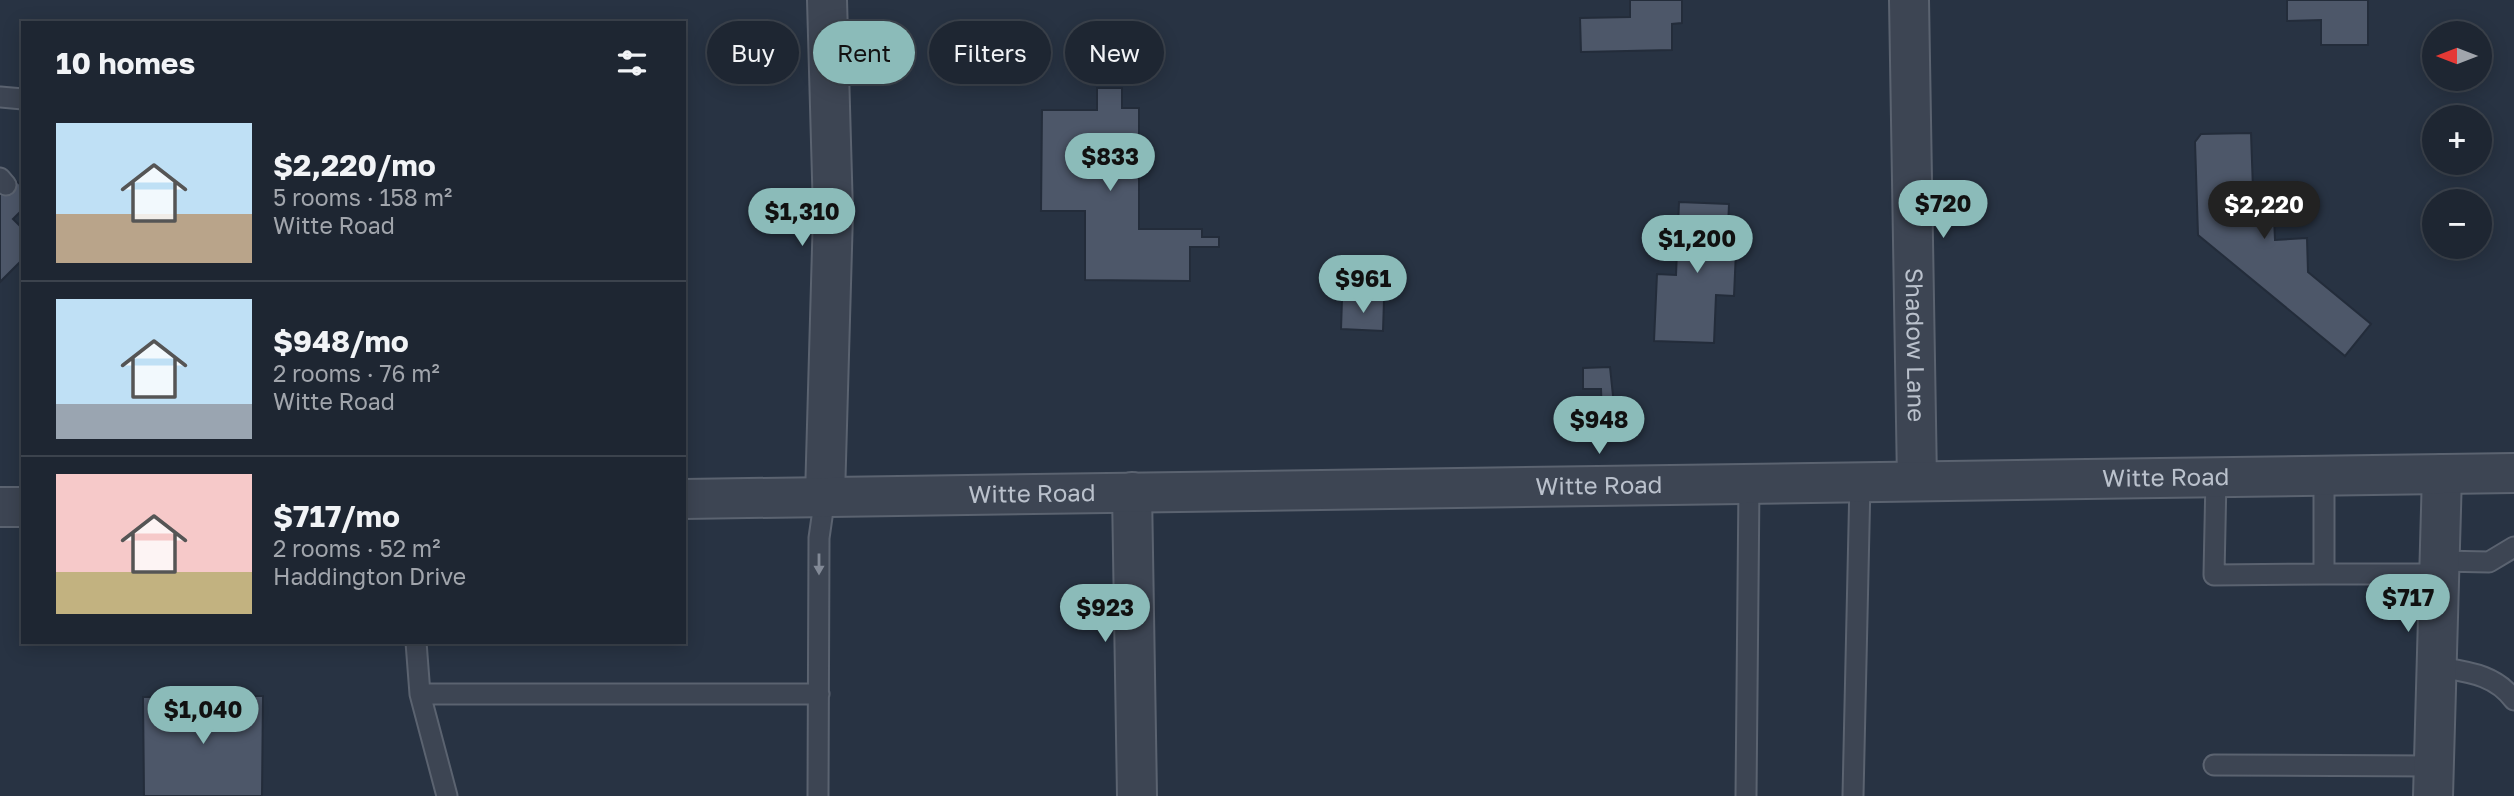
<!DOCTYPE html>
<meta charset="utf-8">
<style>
:root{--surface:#1e2632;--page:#262e3a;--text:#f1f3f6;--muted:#a1a5ac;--line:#3c434d;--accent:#8bbbb9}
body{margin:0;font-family:"Golos Text",sans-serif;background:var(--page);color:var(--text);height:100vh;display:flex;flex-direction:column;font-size:26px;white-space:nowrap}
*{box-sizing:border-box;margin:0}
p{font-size:23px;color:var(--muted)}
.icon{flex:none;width:38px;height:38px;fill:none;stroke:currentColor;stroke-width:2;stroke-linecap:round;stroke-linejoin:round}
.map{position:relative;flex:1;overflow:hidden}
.drawer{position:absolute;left:21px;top:21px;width:665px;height:623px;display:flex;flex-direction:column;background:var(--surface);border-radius:0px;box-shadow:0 4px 18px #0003,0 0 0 2px var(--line)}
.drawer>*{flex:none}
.guide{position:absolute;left:707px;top:21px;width:665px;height:63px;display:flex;gap:14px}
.needle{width:46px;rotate:270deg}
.fabs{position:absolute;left:2422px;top:21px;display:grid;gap:14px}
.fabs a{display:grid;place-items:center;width:70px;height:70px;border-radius:50%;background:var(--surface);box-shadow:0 4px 18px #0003,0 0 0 2px var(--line);font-size:35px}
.price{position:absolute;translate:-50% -60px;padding:0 16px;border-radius:24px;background:var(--accent);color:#111;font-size:23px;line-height:46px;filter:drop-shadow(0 2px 4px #0008)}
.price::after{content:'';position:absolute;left:50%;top:42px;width:21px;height:16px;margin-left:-10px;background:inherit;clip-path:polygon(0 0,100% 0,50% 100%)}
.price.selected{background:#222;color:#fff}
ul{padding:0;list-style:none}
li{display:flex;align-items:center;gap:21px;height:175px;padding:0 35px}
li+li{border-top:2px solid var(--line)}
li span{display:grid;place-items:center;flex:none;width:196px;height:140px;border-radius:0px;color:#555}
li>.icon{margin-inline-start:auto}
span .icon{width:84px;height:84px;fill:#fffc;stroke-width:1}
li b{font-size:30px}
h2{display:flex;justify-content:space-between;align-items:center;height:84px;padding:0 35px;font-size:30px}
.tag{padding:0 24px;border-radius:32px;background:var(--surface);box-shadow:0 4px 18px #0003,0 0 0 2px var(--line);font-size:24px;line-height:63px}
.tag.selected{background:var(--accent);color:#111}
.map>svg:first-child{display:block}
.building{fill:#4d5769;stroke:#232c3a;stroke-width:2}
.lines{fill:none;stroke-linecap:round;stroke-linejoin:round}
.service-casing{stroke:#5b6370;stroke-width:23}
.minor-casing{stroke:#5b6370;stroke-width:42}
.tertiary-casing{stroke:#5b6370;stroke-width:42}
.service{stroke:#3d4553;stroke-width:19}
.minor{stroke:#3d4553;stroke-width:38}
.tertiary{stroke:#3d4553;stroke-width:38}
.oneway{fill:#828996}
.labels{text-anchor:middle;stroke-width:7;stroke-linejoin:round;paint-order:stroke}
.street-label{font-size:24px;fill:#bac1cc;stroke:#212a38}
</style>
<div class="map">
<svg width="2514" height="796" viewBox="0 0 2514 796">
<rect width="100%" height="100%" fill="#283343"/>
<path class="building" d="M1630,0H1682V23L1672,24V50L1581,52L1580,18L1630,17Z
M2287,0H2368V45H2321V20L2287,21Z
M1097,88H1122V108H1139V229H1202V237H1219V247H1190V281L1085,280V211H1041L1042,110H1097Z
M2251,133L2254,218L2274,217L2275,240L2307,238L2308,272L2371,324L2345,356L2198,235L2195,142L2201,134Z
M13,178L23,187V209L13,219L23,229V259L0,282V191Z
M1679,202L1729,204L1728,228H1737L1734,296L1716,295L1714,343L1654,341L1657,274L1676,275Z
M1342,299L1384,300L1383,331L1341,329Z
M1610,367L1615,415H1602L1601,389H1583V368Z
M263,696L262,796H144L143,697Z"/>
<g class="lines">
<g class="service-casing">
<path id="service" d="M0,97L23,99
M0,178L6,185
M2324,476V574H2440
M2216,478L2214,575L2324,574
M2440,561L2489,562L2514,547
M416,642L420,694L447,796
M2438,667C2467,672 2495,674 2514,700
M420,694H819
M2214,765L2434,766
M818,796L819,538L825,496
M1746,796L1749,484
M1853,796L1860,482"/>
</g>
<g class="minor-casing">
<g id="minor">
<path id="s1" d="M1909,0L1917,481"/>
<path d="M1132,492L1137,796"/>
<path d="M825,496L833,213L827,0"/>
<path d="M2433,796L2442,474"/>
</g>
</g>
<g class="tertiary-casing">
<g id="tertiary">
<path id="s2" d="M684,499L2514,473"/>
<path d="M0,507H23"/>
</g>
</g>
<use href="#service" class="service"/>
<use href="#minor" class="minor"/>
<use href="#tertiary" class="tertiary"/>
</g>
<defs><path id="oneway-solid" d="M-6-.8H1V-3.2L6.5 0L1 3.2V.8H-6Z" transform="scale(1.75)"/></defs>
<use class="oneway" href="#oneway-solid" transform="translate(819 564) rotate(90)"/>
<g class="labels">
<g class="street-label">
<text dy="8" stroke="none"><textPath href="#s1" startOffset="345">Shadow Lane</textPath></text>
<text dy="8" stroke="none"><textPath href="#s2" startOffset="1482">Witte Road</textPath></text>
<text dy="8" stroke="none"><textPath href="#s2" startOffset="915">Witte Road</textPath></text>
<text dy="8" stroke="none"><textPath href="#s2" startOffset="348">Witte Road</textPath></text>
</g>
</g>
</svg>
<div class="fabs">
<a><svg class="needle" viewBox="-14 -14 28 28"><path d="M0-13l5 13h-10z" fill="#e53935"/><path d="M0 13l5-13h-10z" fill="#a1a5ac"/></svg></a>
<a>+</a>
<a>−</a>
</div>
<b class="price" style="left:1110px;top:193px">$833</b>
<b class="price" style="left:1943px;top:240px">$720</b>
<b class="price selected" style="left:2264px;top:241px">$2,220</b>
<b class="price" style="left:802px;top:248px">$1,310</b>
<b class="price" style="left:1697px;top:275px">$1,200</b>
<b class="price" style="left:1363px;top:315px">$961</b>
<b class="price" style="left:1599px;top:456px">$948</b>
<b class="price" style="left:2408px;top:634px">$717</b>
<b class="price" style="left:1105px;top:644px">$923</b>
<b class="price" style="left:203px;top:746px">$1,040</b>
<div class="guide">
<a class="tag">Buy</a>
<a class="tag selected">Rent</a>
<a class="tag">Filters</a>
<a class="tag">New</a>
</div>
<section class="drawer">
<h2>10 homes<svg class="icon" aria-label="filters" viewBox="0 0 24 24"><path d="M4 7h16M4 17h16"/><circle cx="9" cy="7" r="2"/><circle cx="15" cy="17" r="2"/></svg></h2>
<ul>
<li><span style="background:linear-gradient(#bfe0f5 65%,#b9a48a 0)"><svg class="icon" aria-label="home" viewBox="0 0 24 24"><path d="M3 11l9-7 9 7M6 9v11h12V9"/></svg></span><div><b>$2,220/mo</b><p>5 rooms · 158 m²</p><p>Witte Road</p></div></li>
<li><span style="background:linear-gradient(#bfe0f5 75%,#9aa5b1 0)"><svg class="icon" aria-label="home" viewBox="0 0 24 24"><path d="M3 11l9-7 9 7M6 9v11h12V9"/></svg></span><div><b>$948/mo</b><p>2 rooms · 76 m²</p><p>Witte Road</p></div></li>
<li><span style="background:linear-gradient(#f6c9c9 70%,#c2b280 0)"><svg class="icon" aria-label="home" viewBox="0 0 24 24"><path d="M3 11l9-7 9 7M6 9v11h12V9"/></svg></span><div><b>$717/mo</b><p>2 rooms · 52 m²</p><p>Haddington Drive</p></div></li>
</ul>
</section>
</div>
